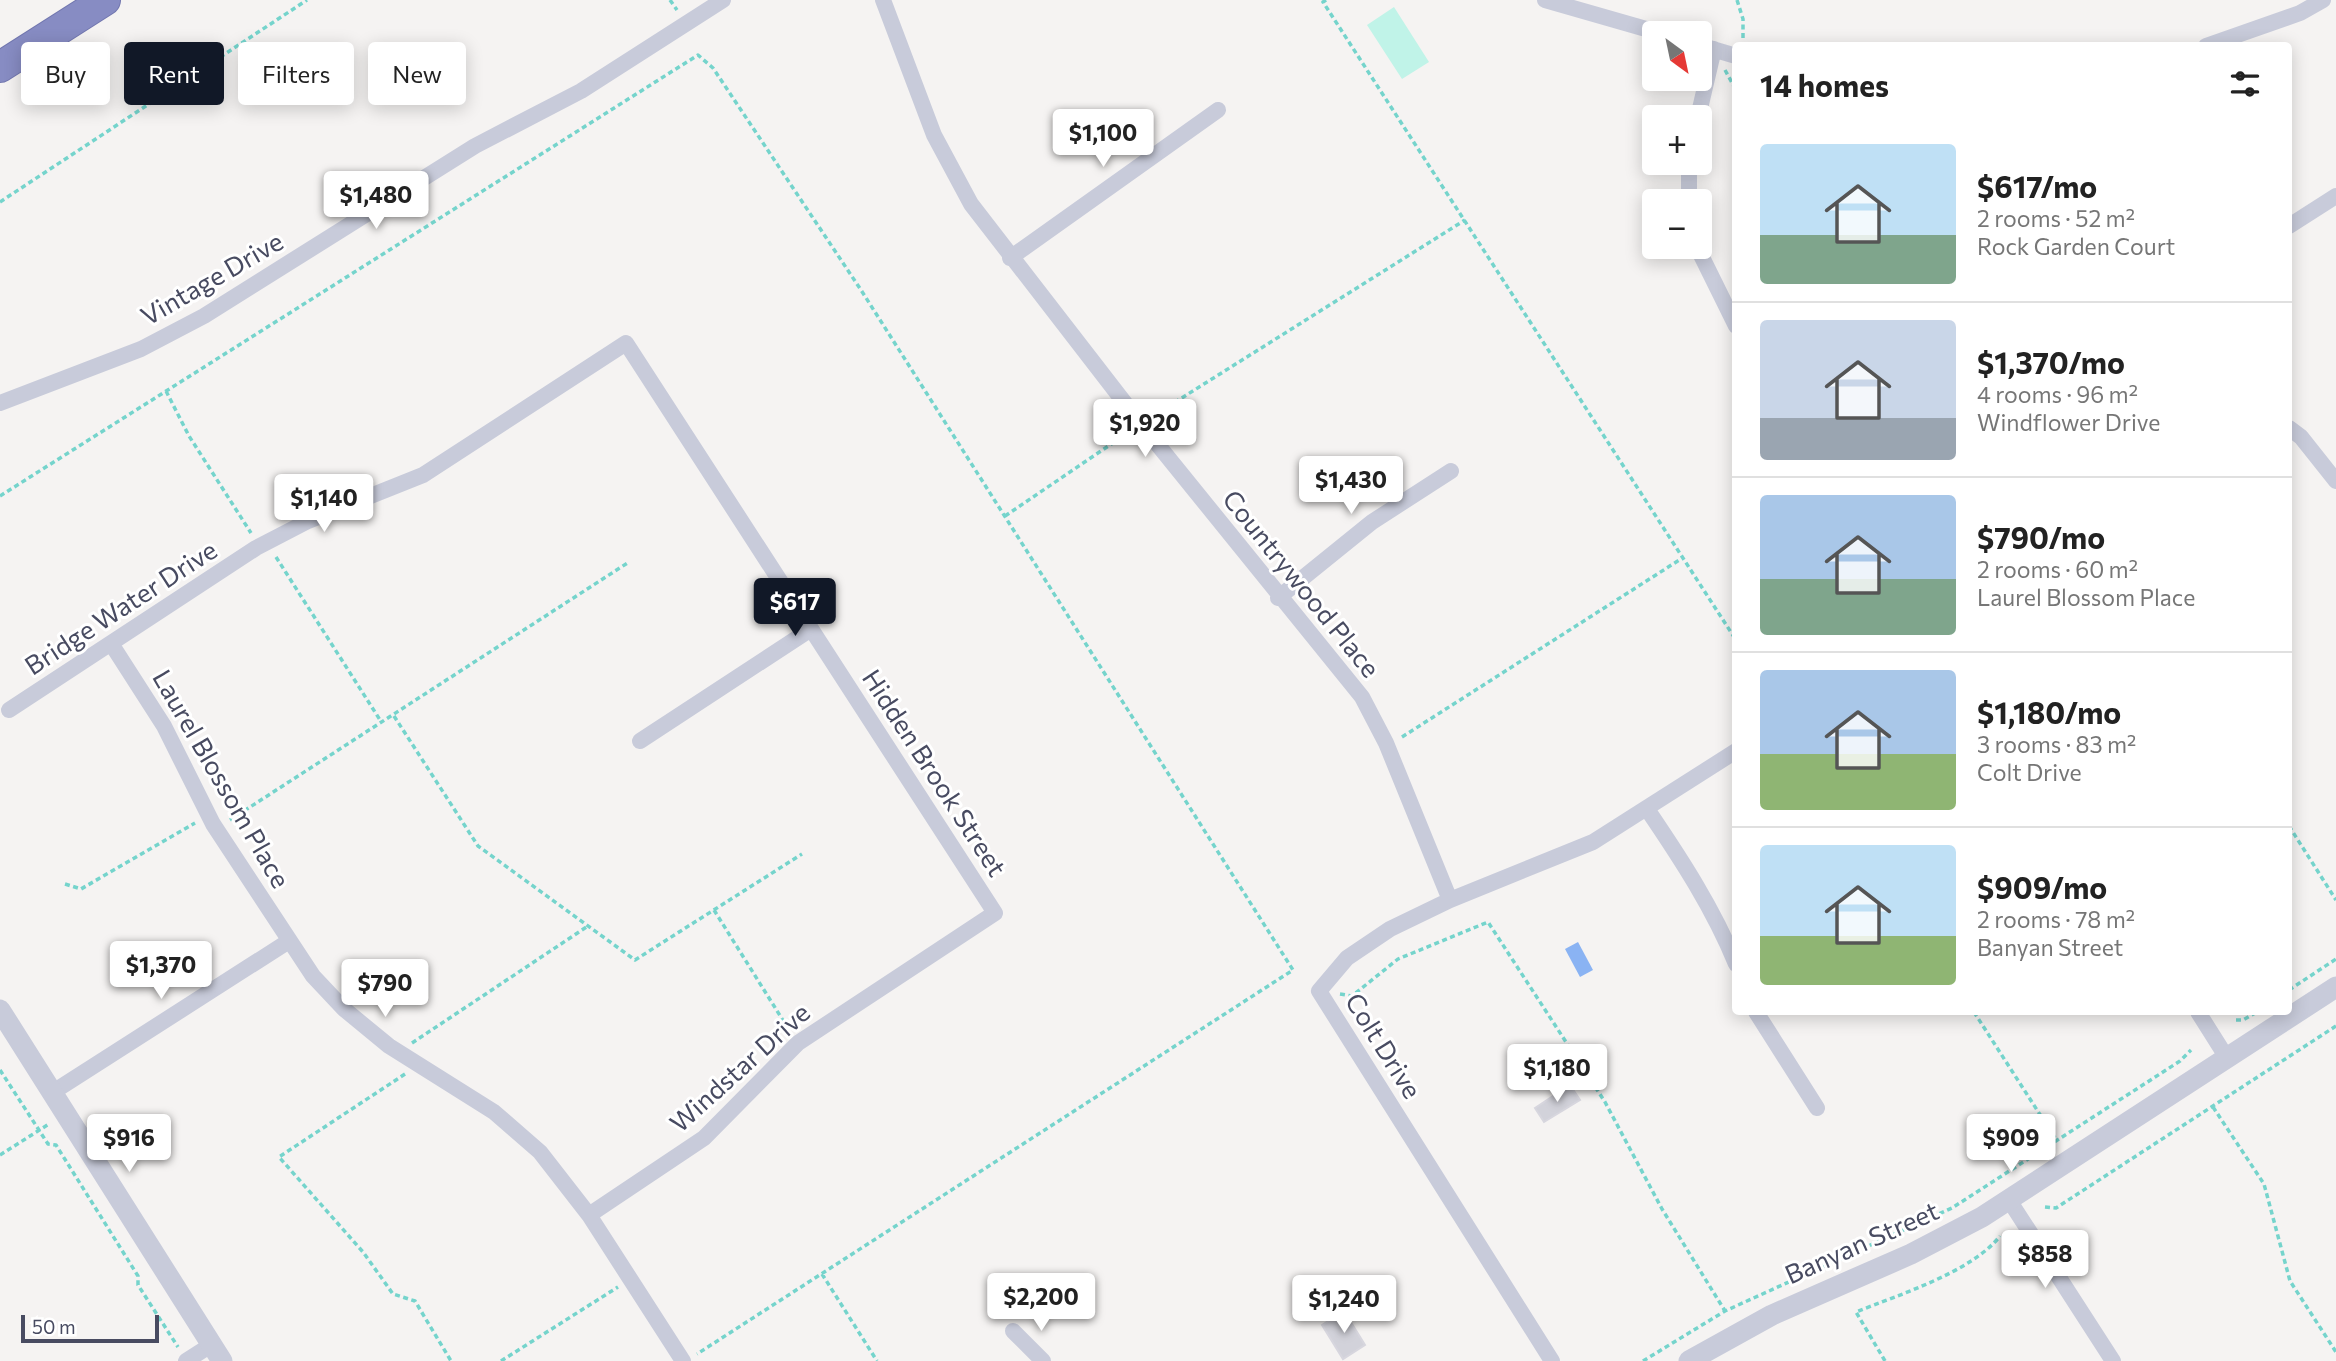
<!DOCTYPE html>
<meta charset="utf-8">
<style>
:root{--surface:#fff;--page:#f2f2f2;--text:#222;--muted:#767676;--line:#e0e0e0;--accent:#111827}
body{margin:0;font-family:Commissioner,sans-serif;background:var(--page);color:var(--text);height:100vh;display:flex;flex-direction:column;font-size:26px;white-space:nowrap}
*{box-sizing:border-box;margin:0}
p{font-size:23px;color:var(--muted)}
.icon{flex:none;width:38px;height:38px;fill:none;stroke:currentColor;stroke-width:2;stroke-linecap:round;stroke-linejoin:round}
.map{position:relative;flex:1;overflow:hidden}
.panel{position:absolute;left:1732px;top:42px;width:560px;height:973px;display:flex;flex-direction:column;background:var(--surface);border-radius:7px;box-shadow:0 4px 18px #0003}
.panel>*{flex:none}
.top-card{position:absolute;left:21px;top:42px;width:665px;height:63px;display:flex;gap:14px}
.needle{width:46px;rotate:147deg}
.controls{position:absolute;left:1642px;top:21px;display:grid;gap:14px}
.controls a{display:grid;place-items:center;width:70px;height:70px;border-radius:7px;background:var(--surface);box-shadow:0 4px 18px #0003;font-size:35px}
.scale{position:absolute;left:21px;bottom:18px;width:138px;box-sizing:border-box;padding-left:7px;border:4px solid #484b61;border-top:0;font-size:19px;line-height:24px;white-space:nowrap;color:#484b61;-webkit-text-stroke:5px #fff;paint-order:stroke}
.price{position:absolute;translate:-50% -60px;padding:0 16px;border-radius:7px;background:#fff;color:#222;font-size:23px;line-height:46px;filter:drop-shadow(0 2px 4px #0008)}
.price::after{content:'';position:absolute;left:50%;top:42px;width:21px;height:16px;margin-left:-10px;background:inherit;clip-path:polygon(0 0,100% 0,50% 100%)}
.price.selected{background:var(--accent);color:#fff}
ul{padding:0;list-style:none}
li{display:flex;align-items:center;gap:21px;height:175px;padding:0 28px}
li+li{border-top:2px solid var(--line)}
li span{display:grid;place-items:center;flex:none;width:196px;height:140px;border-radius:7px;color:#555}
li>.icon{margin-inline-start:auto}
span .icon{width:84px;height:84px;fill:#fffc;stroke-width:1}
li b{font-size:30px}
h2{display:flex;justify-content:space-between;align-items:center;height:84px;padding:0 28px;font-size:30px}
.chip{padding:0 24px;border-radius:7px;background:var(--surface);box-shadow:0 4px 18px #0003;font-size:24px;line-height:63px}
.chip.selected{background:var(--accent);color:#fff}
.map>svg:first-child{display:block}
.green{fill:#c0f3e8}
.water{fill:#8ab3f3}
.building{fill:#d2d2da;stroke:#d7d6de;stroke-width:2}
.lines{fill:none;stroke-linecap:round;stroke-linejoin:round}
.motorway-casing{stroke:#7277af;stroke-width:32}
.path{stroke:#75d4cc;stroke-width:3.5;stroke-dasharray:5 3.5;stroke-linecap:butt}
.minor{stroke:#c8cbda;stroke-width:16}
.tertiary{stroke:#c8cbda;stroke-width:21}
.motorway{stroke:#878cc3;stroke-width:30}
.labels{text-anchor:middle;stroke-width:6;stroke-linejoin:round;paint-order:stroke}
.street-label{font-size:26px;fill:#484b61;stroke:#fff}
</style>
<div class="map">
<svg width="2336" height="1361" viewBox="0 0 2336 1361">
<rect width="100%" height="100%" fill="#f5f3f2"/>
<path class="green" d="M1394,7L1429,62L1402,79L1367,25Z"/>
<path class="water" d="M1578,942L1593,970L1580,977L1565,949Z"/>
<path class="building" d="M1570,1085L1580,1100L1544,1122L1535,1108Z
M1344,1311L1365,1345L1343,1359L1322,1325Z"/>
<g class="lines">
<g class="motorway-casing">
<path id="motorway" d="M0,67L105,0"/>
</g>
<path class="path" d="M670,0L677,10
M1326,0L1323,2L1736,640
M1737,0L1743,19V40
M1725,70L1736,90
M0,202L307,0
M166,391L189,436L251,533
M1153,416L1465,220
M0,496L698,55L713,68L861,290L1293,970L697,1354
M1005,516L1129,432
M276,557L382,723
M394,716L478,846L635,960L802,854
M1402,737L1684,557
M230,820L629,562
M2289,826L2336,900
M65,884L81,889L195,823
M714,910L789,1030
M2289,990L2336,959
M1340,994L1352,996L1398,959L1488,922L1605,1102L1662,1209L1725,1311
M1974,1012L2057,1141
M2236,1020H2243L2257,1012
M412,1043L588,926
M0,1070L48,1144L56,1145L138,1276V1285L178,1347
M405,1074L279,1157L363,1252L393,1294L415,1301L451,1361
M2213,1107L2264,1184L2290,1281L2336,1352
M0,1155L49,1124
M2045,1207L2056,1208L2336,1026
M822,1274L877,1361
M501,1361L618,1287
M1643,1361L1725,1311L1952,1208L2180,1061L2191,1050
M1885,1361L1856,1312C1898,1295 1972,1272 2000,1236"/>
<path class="minor" d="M883,0L934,135L971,204L1141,424L1362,697L1386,743L1450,900
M1545,0L1660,33
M1699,45L1736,56
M2206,46L2300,13L2323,0
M1698,117L1714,49
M1689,163V201
M2289,226L2336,196
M1697,247L1736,326
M1010,258L1218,110
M0,403L141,349L204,316L475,146L581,91L723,0
M2289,428L2301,437L2336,481
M1278,598L1372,522L1451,471
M112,645L164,726L213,824L313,976L344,1009L389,1046L494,1112L540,1152L589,1215L683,1361
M9,710L256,548L308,521L423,475L626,343L995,913L798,1043L704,1138L589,1215
M640,741L811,629
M1647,809C1681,859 1713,908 1736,964
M1756,1012L1817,1108
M2198,1012L2227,1058
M53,1092L289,941
M2009,1200L2113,1361
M1013,1331L1043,1361
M186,1361L211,1345
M1552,1361L1319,991L1347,958L1390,929L1450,900L1593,842L1736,751"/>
<path class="tertiary" d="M0,1010L222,1361
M1689,1361L1772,1315L1911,1254L1982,1217L2336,987"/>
<use href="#motorway" class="motorway"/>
</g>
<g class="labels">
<g class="street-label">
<text transform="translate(212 279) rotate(-30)" y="9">Vintage Drive</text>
<text transform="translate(1301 584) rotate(51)" y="9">Countrywood Place</text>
<text transform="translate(121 608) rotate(-33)" y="9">Bridge Water Drive</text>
<text transform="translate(934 773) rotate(57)" y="9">Hidden Brook Street</text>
<text transform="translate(221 779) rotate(60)" y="9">Laurel Blossom Place</text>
<text transform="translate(1383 1046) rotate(58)" y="9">Colt Drive</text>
<text transform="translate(740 1068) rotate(-42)" y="9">Windstar Drive</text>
<text transform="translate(1862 1243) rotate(-24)" y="9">Banyan Street</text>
</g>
</g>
</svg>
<div class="controls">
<a><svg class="needle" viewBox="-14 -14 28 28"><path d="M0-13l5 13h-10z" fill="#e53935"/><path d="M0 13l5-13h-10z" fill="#767676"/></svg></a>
<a>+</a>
<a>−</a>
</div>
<div class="scale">50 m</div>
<b class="price" style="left:1103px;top:169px">$1,100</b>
<b class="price" style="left:376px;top:231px">$1,480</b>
<b class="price" style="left:1145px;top:459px">$1,920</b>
<b class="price" style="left:1351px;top:516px">$1,430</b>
<b class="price" style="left:324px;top:534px">$1,140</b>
<b class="price selected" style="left:795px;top:638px">$617</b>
<b class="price" style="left:161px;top:1001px">$1,370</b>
<b class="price" style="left:385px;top:1019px">$790</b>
<b class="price" style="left:1557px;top:1104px">$1,180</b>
<b class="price" style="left:129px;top:1174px">$916</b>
<b class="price" style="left:2011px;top:1174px">$909</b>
<b class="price" style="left:2045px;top:1290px">$858</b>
<b class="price" style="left:1041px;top:1333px">$2,200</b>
<b class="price" style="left:1344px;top:1335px">$1,240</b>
<div class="top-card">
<a class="chip">Buy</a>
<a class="chip selected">Rent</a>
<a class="chip">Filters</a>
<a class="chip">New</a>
</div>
<section class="panel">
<h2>14 homes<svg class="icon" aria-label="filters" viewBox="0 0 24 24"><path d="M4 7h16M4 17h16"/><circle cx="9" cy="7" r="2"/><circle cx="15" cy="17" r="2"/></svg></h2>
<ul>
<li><span style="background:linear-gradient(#bfe0f5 65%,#7fa58c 0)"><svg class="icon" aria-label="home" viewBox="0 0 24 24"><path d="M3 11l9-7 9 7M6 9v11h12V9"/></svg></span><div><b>$617/mo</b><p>2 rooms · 52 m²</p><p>Rock Garden Court</p></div></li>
<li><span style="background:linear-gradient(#c9d6e8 70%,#9aa5b1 0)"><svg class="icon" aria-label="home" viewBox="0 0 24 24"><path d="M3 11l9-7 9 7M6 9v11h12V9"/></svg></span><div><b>$1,370/mo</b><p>4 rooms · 96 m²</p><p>Windflower Drive</p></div></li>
<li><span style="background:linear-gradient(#a9c7e8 60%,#7fa58c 0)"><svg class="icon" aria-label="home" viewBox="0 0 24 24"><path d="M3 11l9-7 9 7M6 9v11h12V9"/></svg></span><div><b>$790/mo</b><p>2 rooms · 60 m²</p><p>Laurel Blossom Place</p></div></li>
<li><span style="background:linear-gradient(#a9c7e8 60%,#8fb573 0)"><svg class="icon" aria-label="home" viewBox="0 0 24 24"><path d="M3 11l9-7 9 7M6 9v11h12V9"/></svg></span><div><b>$1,180/mo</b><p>3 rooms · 83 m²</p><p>Colt Drive</p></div></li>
<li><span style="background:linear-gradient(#bfe0f5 65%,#8fb573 0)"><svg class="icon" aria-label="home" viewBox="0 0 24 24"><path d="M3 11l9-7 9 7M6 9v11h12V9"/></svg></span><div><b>$909/mo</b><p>2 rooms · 78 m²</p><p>Banyan Street</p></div></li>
</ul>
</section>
</div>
